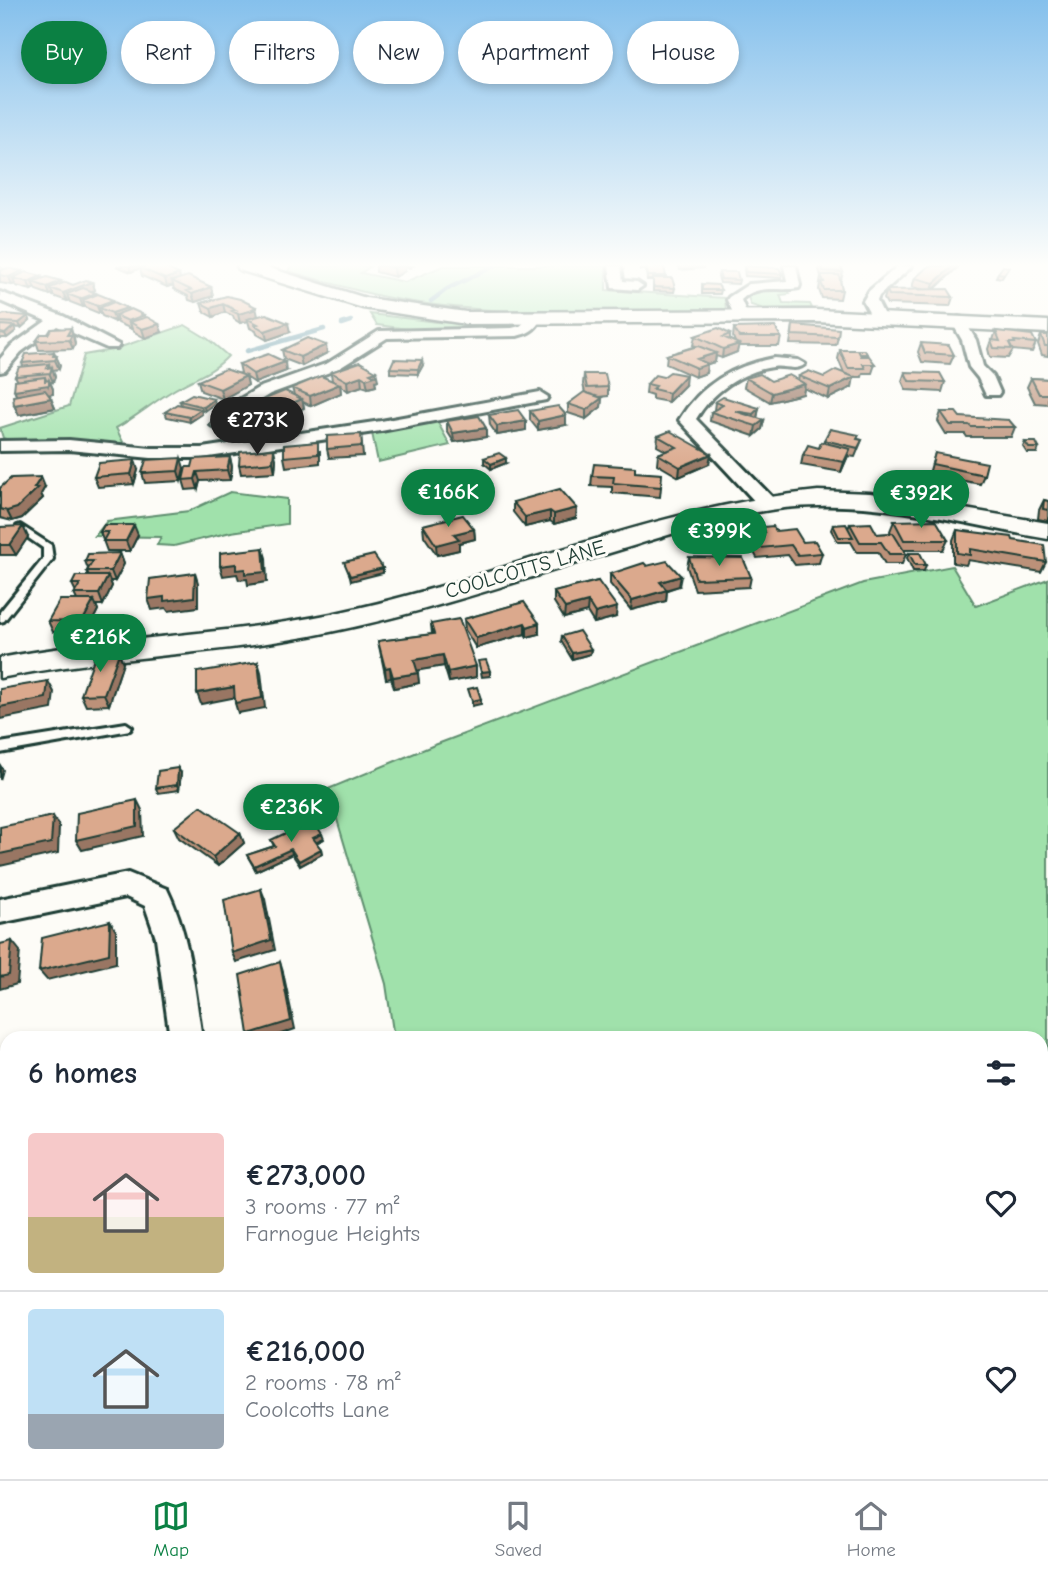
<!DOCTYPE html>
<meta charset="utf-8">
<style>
:root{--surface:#fff;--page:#f6f6f7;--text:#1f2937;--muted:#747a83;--line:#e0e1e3;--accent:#0b8043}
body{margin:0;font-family:"Comic Neue",sans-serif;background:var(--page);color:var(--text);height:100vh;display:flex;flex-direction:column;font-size:26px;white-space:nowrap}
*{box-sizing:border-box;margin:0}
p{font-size:23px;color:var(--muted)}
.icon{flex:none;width:38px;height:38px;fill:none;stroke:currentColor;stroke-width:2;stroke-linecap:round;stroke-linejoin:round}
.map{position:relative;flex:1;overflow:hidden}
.drawer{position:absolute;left:0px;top:1031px;width:1048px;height:450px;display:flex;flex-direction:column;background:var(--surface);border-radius:21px 21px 0 0;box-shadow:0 4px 10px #0003}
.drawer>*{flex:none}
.banner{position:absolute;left:21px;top:21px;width:1006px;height:63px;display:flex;gap:14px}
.price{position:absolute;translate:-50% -60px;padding:0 16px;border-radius:24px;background:var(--accent);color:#fff;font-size:23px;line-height:46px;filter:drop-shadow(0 2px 4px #0008)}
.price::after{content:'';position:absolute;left:50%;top:42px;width:21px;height:16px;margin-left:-10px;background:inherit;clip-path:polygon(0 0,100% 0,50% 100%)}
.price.active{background:#222;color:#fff}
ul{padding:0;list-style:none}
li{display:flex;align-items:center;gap:21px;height:175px;padding:0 28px}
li+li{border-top:2px solid var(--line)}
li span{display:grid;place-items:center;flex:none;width:196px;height:140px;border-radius:7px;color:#555}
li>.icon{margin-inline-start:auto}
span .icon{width:84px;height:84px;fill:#fffc;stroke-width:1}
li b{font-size:30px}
h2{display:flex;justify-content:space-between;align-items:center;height:84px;padding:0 28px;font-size:30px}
.tag{padding:0 24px;border-radius:32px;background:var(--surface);box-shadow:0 4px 10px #0003;font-size:24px;line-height:63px}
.tag.active{background:var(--accent);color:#fff}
.tab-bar{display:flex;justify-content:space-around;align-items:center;height:98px;border-top:2px solid var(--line);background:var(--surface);font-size:19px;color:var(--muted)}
.tab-bar a{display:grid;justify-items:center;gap:4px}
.tab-bar .active{color:var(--accent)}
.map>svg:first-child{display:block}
.green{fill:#a0e1ab;stroke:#608f70;stroke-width:2}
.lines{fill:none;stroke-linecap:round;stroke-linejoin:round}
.stream{stroke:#6397a6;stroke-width:4.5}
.lane-casing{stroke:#1f3d34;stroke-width:6}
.street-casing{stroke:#1f3d34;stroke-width:6}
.secondary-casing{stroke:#1f3d34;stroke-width:5}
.lane{fill:#fdfcf7;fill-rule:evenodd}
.street{fill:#fdfcf7;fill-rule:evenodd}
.secondary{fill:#fdfcf7;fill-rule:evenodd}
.wall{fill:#bc9179;stroke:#1f3d34;stroke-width:2}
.shaded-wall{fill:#997663;stroke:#1f3d34;stroke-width:2}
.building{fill:#dba98d;stroke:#1f3d34;stroke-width:2}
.labels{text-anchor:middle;stroke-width:6;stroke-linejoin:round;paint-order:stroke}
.street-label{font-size:21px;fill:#1f3d34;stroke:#fdfcf7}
</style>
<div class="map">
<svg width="1048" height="1479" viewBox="0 0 1048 1479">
<rect width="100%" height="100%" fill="#fdfcf7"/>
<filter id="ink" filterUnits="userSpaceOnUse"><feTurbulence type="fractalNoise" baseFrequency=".0143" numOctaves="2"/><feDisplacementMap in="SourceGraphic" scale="14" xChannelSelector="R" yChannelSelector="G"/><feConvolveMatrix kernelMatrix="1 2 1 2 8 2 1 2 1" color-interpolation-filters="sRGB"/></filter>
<g filter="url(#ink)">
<path class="green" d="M291,266H371L361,273L405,282L443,266H606V290L725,298L726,311C615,312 490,319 380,296C349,289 319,280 288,271Z
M759,288L788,290L790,294L780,295L783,303L810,304L812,308L764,309L751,305L748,297Z
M370,314L437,322L517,327L416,330L377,325Z
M185,325L208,339L228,356C213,373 191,379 172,391C152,403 136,417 116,428L125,446L83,441L18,443L3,438L0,428L69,406L84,355L112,350Z
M437,421L450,445L378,462L372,433Z
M230,492L287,499V524L231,532L174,546L157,545L161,537L95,536L107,521L189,511Z
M952,566L976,606L1048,579V1479H485L484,1474H1041V1038H394L386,984L328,789L432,746L863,583Z"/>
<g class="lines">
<path class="stream" d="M431,301L447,289L494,266
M342,324L351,321
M247,351L324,329"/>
<g class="lane-casing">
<path id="lane" d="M20,525L51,545L53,559L4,621L0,622V612L43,559V548L17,530V526Z
M126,723L132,727L130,730L0,753V743Z"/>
</g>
<g class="street-casing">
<path id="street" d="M609,266H621L623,281L637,282L643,286L637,290L612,288Z
M784,266H796L800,285L799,288C778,292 758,283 741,300L748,316L741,320L736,319L727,300L729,297L749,284L787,281Z
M898,266H912L879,296L877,301L885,317L878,321L873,320L863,301L869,291Z
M0,292L63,316L119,345L117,348H107L57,326L21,352L5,371L0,372V359L11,346L46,321L0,301Z
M534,315L541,319C535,330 529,333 517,336L387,338L338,369L270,394L239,413L225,428L219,430L211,425L227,407L258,388L328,363L379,331L512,328L520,326Z
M958,317L963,318L976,340L983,366L993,376L1000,392L998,395H986L978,378L969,367L962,340L951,321Z
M774,358L798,360L805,364C797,372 784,365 773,367C742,371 712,392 696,419L774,499L776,503L767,509L760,507L679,420C701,384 733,366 774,358Z
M540,392L548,397L546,400L381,431L202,458H151L69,450L0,451V441L69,440L151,448H202L381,421Z
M128,873L167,889C190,936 194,987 202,1038H170L156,938L145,906L126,897L0,923V899Z
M7,1178V1214L0,1215V1179Z
M200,1474H243L245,1479H201Z"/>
</g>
<g class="secondary-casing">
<path id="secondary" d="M237,266H263L366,298L466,312L816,310L1048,321V333L816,322L466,324L363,308L239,270Z
M818,491L870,493L1048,523V539C973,526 896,504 819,506C757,506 694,527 636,545C535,575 433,611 330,632C221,655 109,656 0,678V658C109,637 222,636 331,614C495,580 650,507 818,491Z"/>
</g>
<use href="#lane" class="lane"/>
<use href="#street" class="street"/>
<use href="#secondary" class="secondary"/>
</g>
<path class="wall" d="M0,266L4,269L22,271L23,274L41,276L42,278L61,281L62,284L73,285L92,282L95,290L92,292L96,293L97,295L127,308L128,310L144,315L145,317L162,332L145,338L133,331L132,329L118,323L117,321L115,322L102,316L101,314L86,308L85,307H83L70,302L69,300L67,301L53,296V294L50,295L36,290L35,288L31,290L16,286L15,284L12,285L0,283Z
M116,266H143L211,287L213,296L195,302L189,300L188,296L174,289L173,285L167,287L142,276L140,268L131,272Z
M376,266H413L410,268L405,267V271L395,277L376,272Z
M640,266H659L666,276V278L675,288L674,292L653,291V280H647L646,270H640Z
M679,266H704L703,268L680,270Z
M744,266L782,274L781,278L745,276L744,270Z
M818,266H841L843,272L841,280H840L842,290L840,299L822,298L819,290L821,276Z
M929,266H959L934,290L953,297L950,306L887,304L884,299L887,290H925L912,287L915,278Z
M1009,267L1002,278L996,277L998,273Z
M719,272L739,280L738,284L720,283L718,276Z
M702,284L721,290L720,294H702Z
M227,296L258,316L290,332L267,340L257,334L256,331L250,328L248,321L240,323L234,319L233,316L225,312L213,317L204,312L201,303Z
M0,316H28L30,320L21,328L14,327L16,331L7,338H0Z
M793,325L838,337L836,345L790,344Z
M734,328L781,337L779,346H738L737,352L722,358L716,356L715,362L707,364L706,373L695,377L666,364L667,355L696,346L693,345L695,336L730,334V340L735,342L733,337Z
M996,331L1036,343L1032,352L1013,350L1008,358L990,357L988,349L991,340H993Z
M1041,335H1048V356L1042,355L1038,344Z
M74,337L75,344L73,349L39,350L36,341Z
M921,343L954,355L950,364L922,362L918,352Z
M282,350L327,353L302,366L284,359Z
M840,350L867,354V356L875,364L872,373H863L862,377H853L852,387L828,399L804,388L803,394L770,402L744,387L746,378L771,381L798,380L799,376L824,377L844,373L838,359Z
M54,352L60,365L59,369L53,370L55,377L53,382H50L53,389V394L49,395L55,408L19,415L14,405L16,395L14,390L18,381L15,376L23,366L22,363Z
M360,362L378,380L375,381L376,386L368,388L362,386L348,391L340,385L341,393L311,406L303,402L304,408L274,421L257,413L255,403L294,395L292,388L332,381L331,372Z
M239,364L286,371L255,383L246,377L248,385L223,399L201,391L198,381L241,373Z
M423,365L418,374L390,373V368Z
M905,372L945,382L942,392L906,390L902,381Z
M584,374L608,387V396L598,397L602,398L601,407L586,419L568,413V404L585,393L583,384Z
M663,377L685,385L668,402L652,399V395L646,393L647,384Z
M1031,378L1048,379V404L1035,403L1027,387Z
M180,401L215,403L205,411L201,410L202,414L190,422L167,417L165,412L181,405Z
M715,402L759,408L757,418L764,420L762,429L754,436L710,421L711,412L714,410Z
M530,411L566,425L538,430L530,420Z
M941,412L960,417L1015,427L1011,437H967L965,434H946L938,421Z
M489,415L526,421V430L497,435L490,425Z
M447,421L486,437L454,442L447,431Z
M361,434L363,456L329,458L327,449Z
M658,436L709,464L679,477L657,464L658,454L666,451L657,446Z
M858,439L862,440L855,457L848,456L841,472L801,465L803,455L819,448L824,443V440Z
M1025,442L1039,448L1037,453H1027L1023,447Z
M320,451V463L286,467L284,457Z
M935,453L984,475L980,484L929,474Z
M230,457L232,467L230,480L200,481L198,489L186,490L183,480L192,467Z
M484,458L506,463L491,469L484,463Z
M276,459L275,472L241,474L239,465Z
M184,468L181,481L145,483L142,473Z
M138,470L134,484L98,487L94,477Z
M635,472L661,487L660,497L612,493V487L591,486L592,476Z
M45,487L41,494L43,498L22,518L12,521L0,518V488Z
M1044,500L1048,501V521L1038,519L1039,510Z
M513,502L577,508L576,518L554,524L550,521L525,527L513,512Z
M894,521L948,540L943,550H904L906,554L902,564H885L878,552H857L851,542H838L831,530L833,525L848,528L850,524L877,534L891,533L890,531Z
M104,525L138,535L130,551H107L100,532Z
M423,525L474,529L475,539L459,543V550L437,555L424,536Z
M0,527L28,537L16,555H0Z
M762,527L776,531L803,542L822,553L819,563L795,565L788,555L757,558L749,543L751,533L761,532Z
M957,530L1046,562L1041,572L968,560L966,565L953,563V540Z
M120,553L124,564L115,581H110L112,586L103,605H96L98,610L87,632H53L48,621L77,600L74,594L76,592L72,584L89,576L87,571L88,569L85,561Z
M909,553L926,565L924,571H913L907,558Z
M689,557L751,577L749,587L695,590L687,567Z
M647,566L679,586L667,590L666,601L631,610L610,584V574Z
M598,581L616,617L594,623L587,612L564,618L554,602V592Z
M524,602L539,634L527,637L525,634L476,648L465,630L464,619Z
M431,624L476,677L449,682L444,666L417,670L419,683L394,688L391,678L386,679L378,641L432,634Z
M562,636L591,649L590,654L572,659L561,641Z
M123,663L109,705L86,706L81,695Z
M181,773L179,790L158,793L156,788Z
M174,828L240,833L244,843L218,866L179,838Z
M324,839L316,843L321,849L322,854L300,866L292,854L256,871L247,855L274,846L271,840Z"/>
<path class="shaded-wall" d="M129,266H143V267L131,272Z
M398,266H405V271L395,277L394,268Z
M953,266H959L932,291L934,283Z
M22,271L25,280L13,278L15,284L12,285L9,277Z
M179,274L181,283L172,281L173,285L167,287L165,279Z
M41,276L44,284L32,282L35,288L31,290L28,282Z
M61,281L64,289L50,288L53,294L50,295L47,287Z
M92,282L95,290L76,297L67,294L69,300L67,301L63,293Z
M211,287L213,296L195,302L192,294Z
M96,293L99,302L83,300L85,307H83L80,299Z
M113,300L115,308H99L101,314H100L97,306Z
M223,304L225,312L213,317L211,308Z
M256,307L258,316L248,319V321L240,323L238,314Z
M127,308L130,316L115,315L117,321L115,322L112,313Z
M144,315L147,324L130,322L132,329H131L128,321Z
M28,316L30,320L21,328L19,323Z
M288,323L290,332L267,340L265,331Z
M159,324L162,332L145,338L142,329Z
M14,326L16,331L7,338L5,334Z
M71,328L75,344L73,349L67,335Z
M739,344L737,352L722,358L723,349Z
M326,345L327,353L302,366L300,357Z
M54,352L60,365L59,369L53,356Z
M716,353L715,362L707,364L706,373L695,377L697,359Z
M422,360L423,365L418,374V369Z
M285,362L286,371L255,383L253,374Z
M49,364L51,370L52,367L55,377L53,382L47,368Z
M376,371L378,380L375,381L376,386L368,388L366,379L370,373Z
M686,375L685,385L668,402L669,393Z
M246,376L248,385L223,399L220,389Z
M361,376L362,386L348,391L347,381Z
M45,377L48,385L49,380L53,389V394L18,399L14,390L45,381Z
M854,377L852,387L828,399L830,389Z
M340,384L341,393L311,406L310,396Z
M805,384L803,394L770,402L772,393Z
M51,398L55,408L19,415L14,405Z
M602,398L601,407L586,419V410Z
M214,399L215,403L205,411L204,407Z
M302,399L304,408L274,421L272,412Z
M759,408L757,418L751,423L753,414Z
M201,409L202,414L190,422L189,417Z
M566,415V425L538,430V421Z
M764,420L762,429L754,436L756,426Z
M526,421V430L497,435V426Z
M486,428V437L454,442L453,433Z
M274,449L276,459L275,472L273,462Z
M850,449L847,458L841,472L844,462Z
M711,454L709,464L679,477L680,467Z
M230,457L232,467L230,480L227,470Z
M181,458L184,468L181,481L178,471Z
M506,458V463L491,469V464Z
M135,460L138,470L134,484L131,474Z
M197,472L200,481L198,489L195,479Z
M41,477L45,487L41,494L43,498L22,518L12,521L7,511L34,488Z
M577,508L576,518L554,524V514Z
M550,511V521L525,527V517Z
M134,525L138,535L130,551L126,541Z
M23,526L28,537L16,555L10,545Z
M474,529L475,539L459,543V550L437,555L436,545L454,534Z
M263,548L266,558L267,582L248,585L247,579L239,580L237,574L223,576L220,566Z
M120,553L124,564L115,581L111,571Z
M383,568V573L351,581L350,576Z
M195,573L198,583V607L168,611L166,608L152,610L148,599Z
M108,576L112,586L103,605L99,594Z
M681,576L679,586L658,592L660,582Z
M667,590L666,601L631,610L632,600Z
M94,600L98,610L87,632L82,622Z
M588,602L587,612L564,618L565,608Z
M617,607L616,617L594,623L595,613Z
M525,623V634L476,648V638Z
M539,623V634L527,637V627Z
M591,649L590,654L572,659V653Z
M119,653L123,663L109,705L104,694Z
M443,655L444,666L415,671L414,660Z
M258,662L261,672L265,708L238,713L235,703Z
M476,666V677L449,682L448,672Z
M390,667L391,678L386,679L385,668Z
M490,671V676L482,677L481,672Z
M418,673L419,683L394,688L393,677Z
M48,681L54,692L52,709L0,719V707Z
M234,687L237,697L201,704L197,693Z
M481,699V704L472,706V701Z
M0,765L3,770L0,780Z
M178,768L181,773L179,790L177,785Z
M137,800L142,810L143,836L82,850L76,840Z
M53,816L59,826L58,853L0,866V854Z
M240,833L244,843L218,866L213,857Z
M322,834L324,839L315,843L313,838Z
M291,849L292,854L256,871L254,866Z
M321,849L322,854L300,866L299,861Z
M261,889L265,899L275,950L236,962L232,953Z
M110,921L116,931V963L47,980L39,971Z
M12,941L20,951L17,984L0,989V977Z
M280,962L283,972L295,1029L270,1038H251L249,1034Z
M7,1113V1123L0,1125V1115Z
M7,1314V1322L0,1324V1316Z"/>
<path class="building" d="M145,266H162L179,274L165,279L140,268Z
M384,266H398L394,268Z
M651,266L664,267L666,276H648L646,267Z
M744,266L779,268L782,274L746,272Z
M822,266H840L843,272L823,271Z
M929,266H953L934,283L915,278Z
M1003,266L1009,267L1004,274L998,273Z
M7,268L22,271L9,277L0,275V271Z
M26,272L41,276L28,282L13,278Z
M719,272H737L739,280L721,279Z
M821,275H839L842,290H824L821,282H824Z
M188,276L211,287L192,294L187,291L191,290L172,281Z
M47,277L61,281L47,287L32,282Z
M653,278H672L675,288L653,287Z
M86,280L92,282L63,293L50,288L66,282L73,285Z
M702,284L718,285L721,290H702Z
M83,288L96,293L80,299L67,294Z
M948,289L953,297L889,295L887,290Z
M98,294L113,300L97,306L83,300Z
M227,296L240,299L256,307L252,309L254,310L238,314L232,311L236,310L223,304L211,308L201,303Z
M114,302L127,308L112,313L99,308Z
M131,309L144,315L128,321L115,315Z
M4,314L28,316L19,323L0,322V316Z
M266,314L288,323L265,331L255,325L258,324L248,319Z
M147,317L159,324L142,329L130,322Z
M0,325L14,326L5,334L0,333Z
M793,325L839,329L838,337L792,335Z
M775,327L781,337H739L734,328Z
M71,328L67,335H72L69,340L36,341L41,334H48L51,329Z
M718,328L730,334L723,337L739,344L723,349L695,336Z
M996,331L1032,335L1036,343L1014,341L1015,343H1009L1012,349L994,348L991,340L1000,341Z
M1041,335H1048V346H1045Z
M307,338L326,345L300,357L282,350Z
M921,343L949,345L954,355L925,353Z
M698,346L716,353L697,359L708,364L697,368L667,355Z
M840,350H858L861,356H869L875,364H863L865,368H848Z
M858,350H865L867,354H860Z
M54,352L53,356H57L55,360L22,363L26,354Z
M268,354L285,362L253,374L239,364Z
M394,359L422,360L418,369L390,368Z
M360,362L376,371L370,373L375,376L366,379L361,376L347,381L331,372Z
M49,364L47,368L52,367L50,373L15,376L19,367Z
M225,369L246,376L220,389L198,381Z
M836,370L854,377L830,389L799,376L809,371L824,377Z
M670,372L686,375L669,393L653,389L656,386L647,384L655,375L663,377Z
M905,372L940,373L945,382L909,381Z
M584,374H605L608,387L587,388Z
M760,374L771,381L789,375L805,384L772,393L746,378Z
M321,376L340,384L310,396L292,388Z
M45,377V381L49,380V385L14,390L15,381Z
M1031,378L1048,379V394H1039Z
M45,390L51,398L14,405L13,396Z
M285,391L302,399L272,412L255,403Z
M584,392L602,398L586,410L568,404Z
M192,394L214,399L204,407L180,401Z
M723,397L759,408L753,414L735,411L764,420L756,426L711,412L723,405L715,402Z
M177,404L201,409L189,417L165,412Z
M558,406L566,415L538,421L530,411Z
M518,410L526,421L497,426L489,415Z
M941,412H956L960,417L1009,420L1015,427H971L969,425H950Z
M479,416L486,428L453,433L447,421Z
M830,429L859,435L857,439L862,440L858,448L824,440Z
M670,431L711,454L680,467L658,454L677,447L658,436Z
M361,434L362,446L327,449V436Z
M318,442V454L284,457V445Z
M821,442L850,449L844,462L803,455L808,445L819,448Z
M1025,442H1036L1039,448H1029Z
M274,449L273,462L239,465L240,452Z
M499,453L506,458L491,464L484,458Z
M935,453L987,463L984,475L932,464Z
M230,457L227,470L197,472L195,479L183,480L186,467H192L194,459Z
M181,458L178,471L142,473L146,460Z
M135,460L131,474L94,477L99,463Z
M594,464L635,467V472L662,474L661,487L613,483L614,477L592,476Z
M41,477L34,488H38L17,508L7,511L0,509V488L11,478Z
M560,489L577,508L554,514L550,511L525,517L513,502Z
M1044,500L1048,501V510L1043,509Z
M463,515L474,529L454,534L459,539L436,545L423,525Z
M936,520L948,540H904L894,521Z
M871,523L877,534L893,533L906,554H889L881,542H860L850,524Z
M846,524L853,537H839L833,525Z
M104,525H134L126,541H103L108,532H100Z
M23,526L10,545H0V527Z
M773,526L776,531L795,529L803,542L815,541L822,553L798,555L791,545L760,548L751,533L765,532L762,527Z
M957,530L1012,537L1013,540L1044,545L1046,562L970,549V555L957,553Z
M263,548L265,572L245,574V569L236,570V564L220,566V553Z
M120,553L111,571H87L93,561H85L88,554Z
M909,553H920L926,565H915Z
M374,555L383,568L350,576L344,562Z
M689,557L743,558L751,577L696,579Z
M667,561L681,576L660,582L667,590L632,600L610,574L644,563L647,566Z
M195,573L194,597L164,601V597L148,599L150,579Z
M76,576H108L99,594H74L80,584H72Z
M598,581L617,607L595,613L588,602L565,608L554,592Z
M60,600H94L82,622L48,621Z
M524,602L539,623L527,627L525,623L476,638L464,619Z
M459,619L476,666L448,672L443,655L414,660L418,673L393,677L390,667L385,668L378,641L434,634L431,624Z
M579,631L591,649L572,653L562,636Z
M96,653H119L104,694L81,695Z
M486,660L490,671L481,672L478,661Z
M258,662L262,698L235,703L234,687L197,693V672Z
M48,681L46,698L0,707V689Z
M477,687L481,699L472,701L468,689Z
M178,768L177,785L156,788L158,771Z
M137,800V826L76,840L77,813Z
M201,806L240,833L213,857L174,828Z
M53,816L51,843L0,854V827Z
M313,820L322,834L313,838L321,849L299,861L291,849L254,866L247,855L275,846L271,840Z
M261,889L271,940L232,953L224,900Z
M110,921L109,954L39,971L42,938Z
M12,941L9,975L0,977V944Z
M280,962L291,1021L249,1034L240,975Z
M7,1072V1113L0,1115V1074Z
M7,1260V1314L0,1316V1262Z
M314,1474H375L376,1479H315Z"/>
</g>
<linearGradient id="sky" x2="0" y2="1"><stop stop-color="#85c0ec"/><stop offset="0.56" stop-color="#fefefb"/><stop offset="1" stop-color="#fefefb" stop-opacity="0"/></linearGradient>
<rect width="1048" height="473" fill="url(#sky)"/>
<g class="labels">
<g class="street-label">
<text transform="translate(525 569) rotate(-16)" y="7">COOLCOTTS LANE</text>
</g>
</g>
</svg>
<b class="price active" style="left:257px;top:457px">€273K</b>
<b class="price" style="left:448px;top:529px">€166K</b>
<b class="price" style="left:921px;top:530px">€392K</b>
<b class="price" style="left:719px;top:568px">€399K</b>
<b class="price" style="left:100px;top:674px">€216K</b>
<b class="price" style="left:291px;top:844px">€236K</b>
<div class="banner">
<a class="tag active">Buy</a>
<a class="tag">Rent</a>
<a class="tag">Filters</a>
<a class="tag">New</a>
<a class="tag">Apartment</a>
<a class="tag">House</a>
</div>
<section class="drawer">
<h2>6 homes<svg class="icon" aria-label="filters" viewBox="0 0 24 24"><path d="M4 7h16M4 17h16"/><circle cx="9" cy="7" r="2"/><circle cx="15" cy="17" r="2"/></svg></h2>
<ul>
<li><span style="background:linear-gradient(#f6c9c9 60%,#c2b280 0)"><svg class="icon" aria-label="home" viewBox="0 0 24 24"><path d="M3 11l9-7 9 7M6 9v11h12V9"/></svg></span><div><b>€273,000</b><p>3 rooms · 77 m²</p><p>Farnogue Heights</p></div><svg class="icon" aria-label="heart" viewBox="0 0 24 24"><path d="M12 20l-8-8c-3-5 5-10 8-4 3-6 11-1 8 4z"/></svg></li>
<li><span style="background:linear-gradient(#bfe0f5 75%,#9aa5b1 0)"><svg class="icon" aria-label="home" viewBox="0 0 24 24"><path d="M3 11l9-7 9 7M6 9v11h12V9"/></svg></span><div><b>€216,000</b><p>2 rooms · 78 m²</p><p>Coolcotts Lane</p></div><svg class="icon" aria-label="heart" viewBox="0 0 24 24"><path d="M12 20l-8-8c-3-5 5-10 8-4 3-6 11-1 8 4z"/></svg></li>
</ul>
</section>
</div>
<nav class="tab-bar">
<a class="active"><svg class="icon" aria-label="map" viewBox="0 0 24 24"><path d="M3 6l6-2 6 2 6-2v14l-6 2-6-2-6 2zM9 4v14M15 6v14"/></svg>Map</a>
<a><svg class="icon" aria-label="saved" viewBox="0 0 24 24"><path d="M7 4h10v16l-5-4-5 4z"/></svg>Saved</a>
<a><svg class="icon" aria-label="home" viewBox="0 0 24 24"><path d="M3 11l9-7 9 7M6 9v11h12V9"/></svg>Home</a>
</nav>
